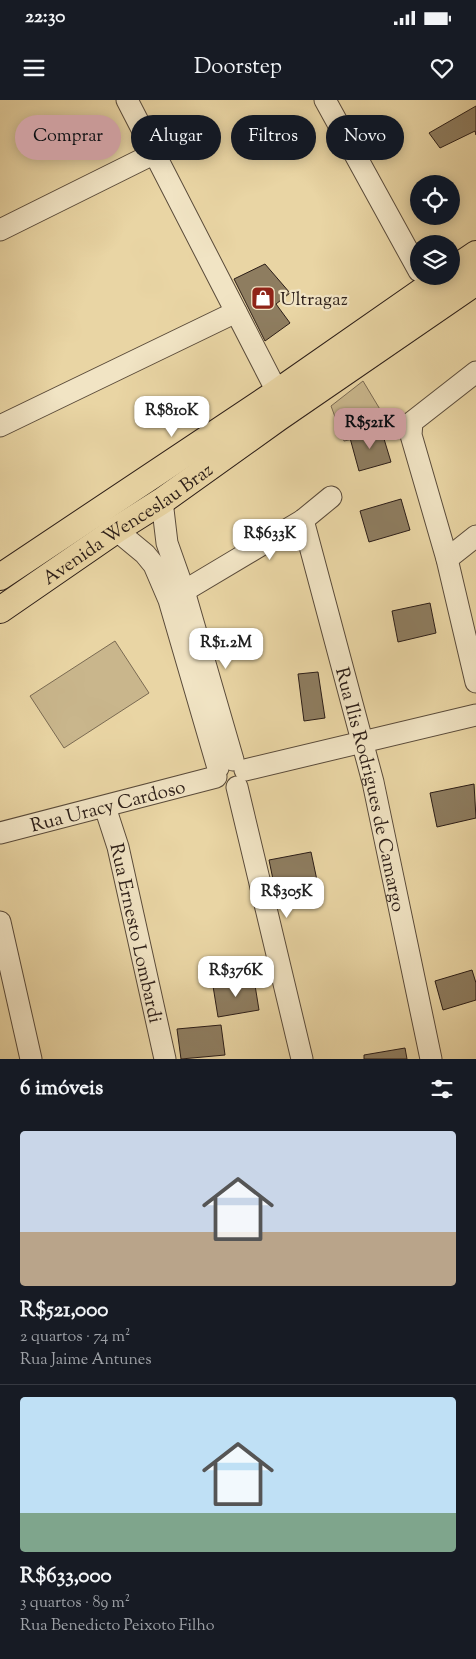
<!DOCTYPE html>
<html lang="pt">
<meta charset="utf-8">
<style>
:root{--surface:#171b24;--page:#20242c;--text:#f1f3f6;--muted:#9ea1a6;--line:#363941;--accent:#c59692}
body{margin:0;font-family:"Sorts Mill Goudy",serif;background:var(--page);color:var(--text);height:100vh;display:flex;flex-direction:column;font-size:19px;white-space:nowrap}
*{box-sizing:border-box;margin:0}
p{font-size:16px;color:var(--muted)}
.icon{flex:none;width:28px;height:28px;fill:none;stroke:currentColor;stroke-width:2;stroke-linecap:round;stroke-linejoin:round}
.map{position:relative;height:959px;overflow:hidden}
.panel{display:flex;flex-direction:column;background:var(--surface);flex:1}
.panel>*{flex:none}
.banner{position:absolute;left:15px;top:15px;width:446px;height:45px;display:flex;gap:10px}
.controls{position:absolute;left:410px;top:75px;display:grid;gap:10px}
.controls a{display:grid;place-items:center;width:50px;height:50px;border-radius:50%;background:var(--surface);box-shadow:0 2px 12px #0003;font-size:25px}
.price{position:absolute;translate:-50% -42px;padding:0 11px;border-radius:10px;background:#fff;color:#222;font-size:16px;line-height:32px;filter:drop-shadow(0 1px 2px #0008)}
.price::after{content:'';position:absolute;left:50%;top:30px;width:15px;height:11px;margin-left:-8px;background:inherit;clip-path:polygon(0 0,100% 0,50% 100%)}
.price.selected{background:var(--accent);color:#111}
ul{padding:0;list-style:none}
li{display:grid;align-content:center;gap:10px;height:265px;padding:0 20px}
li+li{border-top:1px solid var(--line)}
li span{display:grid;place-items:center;height:155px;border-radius:5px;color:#555}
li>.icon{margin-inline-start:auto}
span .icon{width:90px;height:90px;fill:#fffc;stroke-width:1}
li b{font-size:21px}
h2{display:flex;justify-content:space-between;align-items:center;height:60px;padding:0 20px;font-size:21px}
.chip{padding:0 18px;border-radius:22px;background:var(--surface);box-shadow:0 2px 12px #0003;font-size:18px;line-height:45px}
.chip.selected{background:var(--accent);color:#111}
.status{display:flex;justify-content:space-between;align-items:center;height:35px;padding:0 25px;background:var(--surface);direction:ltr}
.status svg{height:14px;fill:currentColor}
header{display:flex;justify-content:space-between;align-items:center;height:65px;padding:0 20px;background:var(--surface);font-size:22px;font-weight:600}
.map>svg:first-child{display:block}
.green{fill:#c9b68c;stroke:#7a6a52}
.building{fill:#8e7d60;stroke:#2b1d17}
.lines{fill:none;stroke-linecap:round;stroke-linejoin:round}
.minor-casing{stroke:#5a4b3a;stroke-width:23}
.major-casing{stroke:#2b1d17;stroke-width:28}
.minor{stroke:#f1e4c4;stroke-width:21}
.major{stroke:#e9d5a4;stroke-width:26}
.labels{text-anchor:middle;stroke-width:4.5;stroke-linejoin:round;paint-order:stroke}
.poi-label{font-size:19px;fill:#2b1d17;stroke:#f1e4c4;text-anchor:start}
.street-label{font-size:19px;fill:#2b1d17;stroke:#f1e4c4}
</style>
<div class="status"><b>22:30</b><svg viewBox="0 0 49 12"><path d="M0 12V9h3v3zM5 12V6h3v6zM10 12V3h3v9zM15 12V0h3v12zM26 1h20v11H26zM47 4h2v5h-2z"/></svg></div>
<header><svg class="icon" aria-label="menu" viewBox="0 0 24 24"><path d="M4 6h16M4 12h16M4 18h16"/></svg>Doorstep<svg class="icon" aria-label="heart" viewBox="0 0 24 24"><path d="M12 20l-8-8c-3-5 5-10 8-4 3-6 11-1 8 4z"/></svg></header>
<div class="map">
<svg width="476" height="959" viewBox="0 0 476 959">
<rect width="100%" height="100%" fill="#e9d5a4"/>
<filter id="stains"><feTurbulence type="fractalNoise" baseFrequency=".004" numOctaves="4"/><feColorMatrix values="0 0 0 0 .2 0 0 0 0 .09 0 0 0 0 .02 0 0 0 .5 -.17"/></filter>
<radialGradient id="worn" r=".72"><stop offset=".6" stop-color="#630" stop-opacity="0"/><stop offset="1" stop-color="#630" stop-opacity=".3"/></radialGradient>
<path class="green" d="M363,281L384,316L412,322L411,335L387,332L344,341L331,306Z
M115,541L149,593L64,648L30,596Z"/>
<path class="building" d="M476,6V35L475,31L440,48L429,33Z
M265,164L290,193L276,204L290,223L265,241L234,179Z
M381,329L391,362L359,371L350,338Z
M401,399L410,430L369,442L360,411Z
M430,503L436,533L398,542L392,511Z
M318,572L325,618L304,621L298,574Z
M474,684L476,718L437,727L430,693Z
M311,752L318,785L276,794L269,760Z
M472,870L476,883V900L443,910L435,881Z
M254,879L259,910L218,917L213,886Z
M221,925L225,955L181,959L177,929Z
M405,948L407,959H364V955Z"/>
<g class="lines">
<g class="minor-casing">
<g id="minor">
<path d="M127,0L285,307"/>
<path d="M325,0L419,171"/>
<path d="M0,130L153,54"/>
<path d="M476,272L412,322L411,335L447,459L476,582"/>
<path d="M0,326L236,212"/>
<path d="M162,401L167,443L184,491L233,660"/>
<path id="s1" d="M303,420L373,682L431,959"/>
<path d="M116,430L145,454L154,465L169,500L218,668"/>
<path d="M447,459L476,436"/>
<path d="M174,497L303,420L331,397"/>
<path d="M245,670L476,615"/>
<path d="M237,687L302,959"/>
<path id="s2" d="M105,707L118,747L165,959"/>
<path id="s3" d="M0,733L216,677"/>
<path d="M0,822L31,959"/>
</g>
</g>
<g class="major-casing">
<g id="major">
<path d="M451,171L476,154"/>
<path d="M0,477L276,293L444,176"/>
<path id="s4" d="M0,510L116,430L162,401L278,318L476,182"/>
</g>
</g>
<use href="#minor" class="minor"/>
<use href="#major" class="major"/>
</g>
<defs>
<g id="shop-square" transform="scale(1.25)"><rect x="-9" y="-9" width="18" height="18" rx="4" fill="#8f2418" stroke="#f1e4c4"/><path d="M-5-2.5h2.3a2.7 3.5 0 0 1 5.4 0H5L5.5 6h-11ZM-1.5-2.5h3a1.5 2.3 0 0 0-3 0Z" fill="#fff"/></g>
</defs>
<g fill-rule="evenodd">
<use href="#shop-square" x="263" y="198"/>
</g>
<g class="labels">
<g class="poi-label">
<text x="280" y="205">Ultragaz</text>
</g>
<g class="street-label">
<text dy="7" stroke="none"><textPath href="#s4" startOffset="154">Avenida Wenceslau Braz</textPath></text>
<text dy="7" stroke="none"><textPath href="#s1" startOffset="278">Rua Ilis Rodrigues de Camargo</textPath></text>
<text dy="7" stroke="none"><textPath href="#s3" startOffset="111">Rua Uracy Cardoso</textPath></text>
<text dy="7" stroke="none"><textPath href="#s2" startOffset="130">Rua Ernesto Lombardi</textPath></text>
</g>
</g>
<rect width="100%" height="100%" filter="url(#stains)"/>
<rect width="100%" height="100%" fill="url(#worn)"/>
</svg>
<div class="controls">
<a><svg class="icon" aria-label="locate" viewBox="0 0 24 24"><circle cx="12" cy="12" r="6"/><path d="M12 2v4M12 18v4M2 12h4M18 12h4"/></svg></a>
<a><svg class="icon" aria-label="layers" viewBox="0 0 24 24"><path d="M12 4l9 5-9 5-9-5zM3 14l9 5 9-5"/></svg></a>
</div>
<b class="price" style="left:172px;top:338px">R$810K</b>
<b class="price selected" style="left:370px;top:350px">R$521K</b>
<b class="price" style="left:270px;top:461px">R$633K</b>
<b class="price" style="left:226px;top:570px">R$1.2M</b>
<b class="price" style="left:287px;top:819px">R$305K</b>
<b class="price" style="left:236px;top:898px">R$376K</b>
<div class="banner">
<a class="chip selected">Comprar</a>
<a class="chip">Alugar</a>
<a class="chip">Filtros</a>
<a class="chip">Novo</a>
</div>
</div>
<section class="panel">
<h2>6 imóveis<svg class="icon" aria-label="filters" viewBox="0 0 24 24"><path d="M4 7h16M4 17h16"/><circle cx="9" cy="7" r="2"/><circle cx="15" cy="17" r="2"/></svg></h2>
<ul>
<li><span style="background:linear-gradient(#c9d6e8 65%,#b9a48a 0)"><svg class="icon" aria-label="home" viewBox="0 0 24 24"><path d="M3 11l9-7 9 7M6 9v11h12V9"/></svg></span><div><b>R$521,000</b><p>2 quartos · 74 m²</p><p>Rua Jaime Antunes</p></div></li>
<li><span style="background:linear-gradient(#bfe0f5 75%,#7fa58c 0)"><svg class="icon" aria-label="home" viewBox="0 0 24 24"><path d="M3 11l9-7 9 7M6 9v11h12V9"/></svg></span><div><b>R$633,000</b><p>3 quartos · 89 m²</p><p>Rua Benedicto Peixoto Filho</p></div></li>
</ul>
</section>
